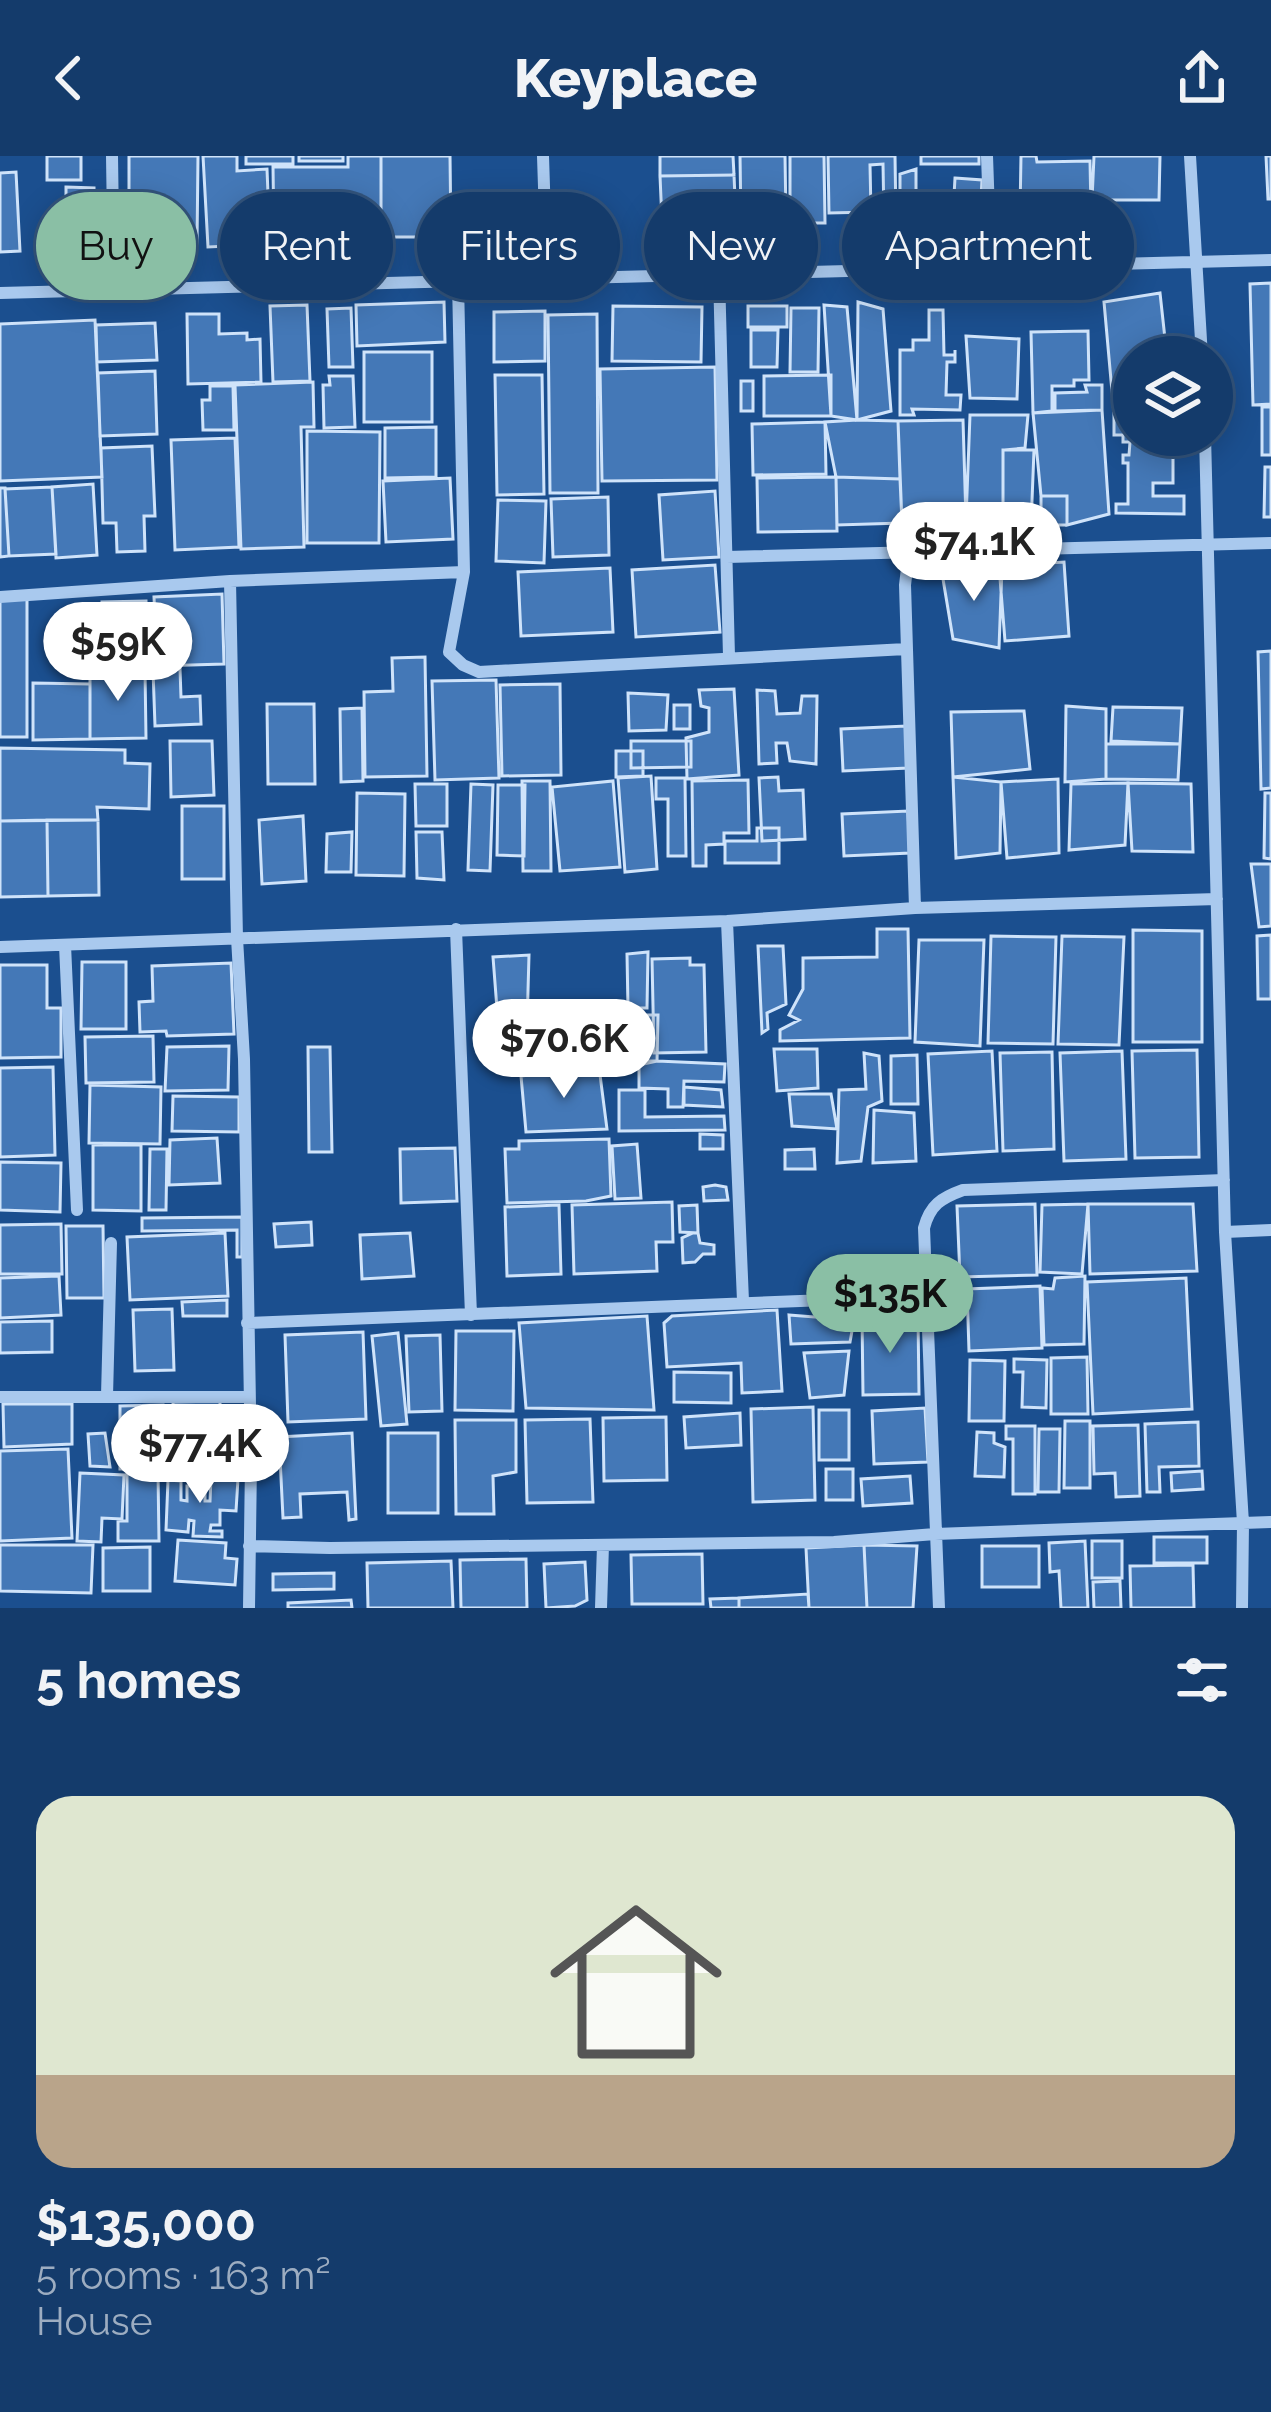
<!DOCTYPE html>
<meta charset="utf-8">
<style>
:root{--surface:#143b6b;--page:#214673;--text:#f1f3f6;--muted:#9dadc1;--line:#33557e;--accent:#8abfa5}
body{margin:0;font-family:Raleway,sans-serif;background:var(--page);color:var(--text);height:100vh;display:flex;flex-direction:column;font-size:45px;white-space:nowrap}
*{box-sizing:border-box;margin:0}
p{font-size:39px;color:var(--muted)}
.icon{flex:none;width:66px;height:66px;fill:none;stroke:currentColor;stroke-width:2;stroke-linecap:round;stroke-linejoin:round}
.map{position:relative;height:1452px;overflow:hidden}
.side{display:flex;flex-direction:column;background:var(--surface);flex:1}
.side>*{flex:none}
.hud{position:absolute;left:36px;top:36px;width:1200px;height:108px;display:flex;gap:24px}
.fabs{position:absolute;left:1113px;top:180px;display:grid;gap:24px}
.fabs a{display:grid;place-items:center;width:120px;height:120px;border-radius:50%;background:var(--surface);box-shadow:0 6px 30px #0003,0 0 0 3px var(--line);font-size:60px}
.price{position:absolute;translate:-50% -102px;padding:0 27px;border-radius:42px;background:#fff;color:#222;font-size:39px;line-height:78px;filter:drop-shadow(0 3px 6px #0008)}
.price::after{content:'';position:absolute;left:50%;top:72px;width:36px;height:27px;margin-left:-18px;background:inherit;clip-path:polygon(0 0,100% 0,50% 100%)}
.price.on{background:var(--accent);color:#111}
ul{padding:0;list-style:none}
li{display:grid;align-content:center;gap:24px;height:636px;padding:0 36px}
li span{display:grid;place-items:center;height:372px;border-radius:36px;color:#555}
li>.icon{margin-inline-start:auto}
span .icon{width:216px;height:216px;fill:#fffc;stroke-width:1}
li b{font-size:51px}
h2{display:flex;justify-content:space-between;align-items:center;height:144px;padding:0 36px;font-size:51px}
.tag{padding:0 42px;border-radius:54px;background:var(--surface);box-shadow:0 6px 30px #0003,0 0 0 3px var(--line);font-size:42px;line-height:108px}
.tag.on{background:var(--accent);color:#111}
header{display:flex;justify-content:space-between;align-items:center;height:156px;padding:0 36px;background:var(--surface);font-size:54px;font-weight:800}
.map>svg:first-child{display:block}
.building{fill:#4478b7;stroke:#cfe3fa;stroke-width:3}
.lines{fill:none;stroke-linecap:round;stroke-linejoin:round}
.street{stroke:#a9c9ee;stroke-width:12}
</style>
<header><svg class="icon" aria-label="back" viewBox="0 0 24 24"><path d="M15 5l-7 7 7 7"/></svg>Keyplace<svg class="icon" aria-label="share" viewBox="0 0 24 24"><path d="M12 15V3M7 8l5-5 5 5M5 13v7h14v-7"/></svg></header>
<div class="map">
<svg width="1271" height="1452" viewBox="0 0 1271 1452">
<rect width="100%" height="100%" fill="#1b4f8f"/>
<path class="building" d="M47,0H81V24H47Z
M129,0H198L197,89H129Z
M203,0H237V15L267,13L270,88L208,91Z
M246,0H293V8H246Z
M299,0H343V5H299Z
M348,0H381V81L274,82L273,11H348Z
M381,0H450L451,81H381Z
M660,0H733L734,19L660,20Z
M740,0H785L786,63L741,64Z
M790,0H824L825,67H790Z
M828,0H895L896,64H884L883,8L870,9L871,56L829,57Z
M921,0H979V8H921Z
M1021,0H1036L1037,6L1090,5L1091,56L1020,57Z
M1094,0H1160L1159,44H1092Z
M1266,0H1271V43H1268Z
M916,13V35L900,37V18Z
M16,16L20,95L0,96V17Z
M734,19L736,65H662L660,20Z
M955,22L982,24L980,58L953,57Z
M66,31L94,32V77H66Z
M1271,127V248L1253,249L1250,128Z
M1160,137L1167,201H1134V258H1114L1104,146Z
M444,146L445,186L357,190L356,149Z
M858,146L883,153L891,255L857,264Z
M307,149L310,225L273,226L270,150Z
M824,149L847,151L857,264L831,260Z
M613,150L702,151L701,206L612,205Z
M748,150H787V171H748Z
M351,152L353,211H329L327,153Z
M791,152H819L818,216H790Z
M929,154H943L944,199H955V194V206H947L946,239H961L960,254L912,253L914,259H900V194H913V184H929Z
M545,155V205L494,206V156Z
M187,158H219V178L247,177V184L260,183L261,226L188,228Z
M597,158L598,337H550L548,159Z
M95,164L102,321L0,325V168Z
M155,167L157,204L97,206L96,169Z
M751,174H778L777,211H751Z
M1088,175L1089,224H1074V230H1052V255L1033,257L1031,176Z
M966,180L1019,183L1017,243L970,242Z
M364,196H432V266H364Z
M715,211L717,324L602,325L600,213Z
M155,215L157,278L100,280L98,217Z
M495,219H542L544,338L497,339Z
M831,219V260H764V220Z
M329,220H353L355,271L324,272L323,229H330Z
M741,225H753V255H741Z
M313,226L314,271H301L304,391L241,393L235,229Z
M1085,229H1102V254L1055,255V237L1087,236Z
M210,230H233L234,274H203L202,244H210Z
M1262,251H1271V299H1262Z
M1102,254L1109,358L1067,369V340H1041L1033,257Z
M1114,258H1134V279H1173V327H1153V340H1184V358L1116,357V348H1128V307H1123V299H1129L1130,286H1123V279H1114Z
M970,259H1028L1025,292L1003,294V371L966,364Z
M857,264L898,265L900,323L836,321L825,266Z
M963,264L966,364L902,367L898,265Z
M825,266L826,318L753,319L752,268Z
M436,271V321L385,322V272Z
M307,275L380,276L379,387H307Z
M235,282L239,391L175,394L171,284Z
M152,290L155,360H144L145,395L117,396L116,367H103L101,292Z
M1003,294H1034L1031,370L1003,371Z
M1265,311H1271V361H1264Z
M836,321L837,375L758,376L757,322Z
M836,321L900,323L902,367L837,369Z
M450,322L453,383L386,386L383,325Z
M93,328L97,399L56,402L52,331Z
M52,331L56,398L9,400L5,333Z
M0,332H5L9,400L0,401Z
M715,335L719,401L663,404L659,339Z
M1041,340H1067V369H1041Z
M608,341L609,399L553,401L551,343Z
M498,344L546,345L544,407L496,405Z
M1064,406L1069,480L1005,485L999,410Z
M715,409L720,476L636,481L632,414Z
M941,411L1002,412L999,492L953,483Z
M610,412L613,476L521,480L518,416Z
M222,438L224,508L157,510L154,441Z
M0,443H27V581H0Z
M146,445L148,508L103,509L102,446Z
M1271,495V632L1261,633L1258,496Z
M425,501L427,620L365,621L364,536L393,535L392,502Z
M180,513L181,541L200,540L201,568L155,570L153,514Z
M90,514H145L146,582L90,583Z
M496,524L499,622L435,624L432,525Z
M33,527L90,528V583L33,584Z
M560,528L561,619L502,620L500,529Z
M734,533L739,619L687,623L686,582L709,576V552L701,550L699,534Z
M757,534L775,535L777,558L800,557L802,540H817L816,608L790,605L787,587H776L777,607L759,608Z
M628,537L668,539L666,574L629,575Z
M267,548H314L315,628H268Z
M674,549H690V573H674Z
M1066,550L1106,553V623L1065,626Z
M1113,551L1182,552L1180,588L1111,585Z
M362,552L363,625L341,626L340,553Z
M1024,555L1030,613L953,621L951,556Z
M906,570L908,612L843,615L841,573Z
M170,585H212L214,639L171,641Z
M631,585H691V611L631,612Z
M1106,588H1180L1178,624L1106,623Z
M0,592L125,594V607L150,608L149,653L97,651L98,664L0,665Z
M616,595H643V620L616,621Z
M651,620L657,713L625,716L618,622Z
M778,621L779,635L803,634L805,683L762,685L759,622Z
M953,621L1001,626L1000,697L956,702Z
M656,622H685L686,700H668V643H656Z
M1058,623L1059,697L1007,702L1001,626Z
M748,624L749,677H724V688L706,689V710H693L692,625Z
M522,625H550L551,715H523Z
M613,625L620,711L560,715L552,631Z
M1128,627L1125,689L1069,694L1071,628Z
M1128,627L1191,628L1193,696L1132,695Z
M415,628H447V670H416Z
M471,628L493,629L490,715L468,714Z
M498,629H525L524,700L497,699Z
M357,637L405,638L404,720L356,719Z
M1265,637H1271V703L1264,702Z
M182,650H224V723H182Z
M908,655L910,697L844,700L842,658Z
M303,660L306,725L262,728L259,664Z
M47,664L48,740L0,741V665Z
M47,664H98L99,739L48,740Z
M757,672H779V707H725V685H757Z
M352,676L351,716H326L327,678Z
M416,676H442L444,724L417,722Z
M1251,708H1271V770L1259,771Z
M877,773H908L910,882L780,885V874L799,864L789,859L803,833V802L877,801Z
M1133,774L1202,775V886H1133Z
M1271,779V843H1258L1257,780Z
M991,780L1056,781L1053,888L988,887Z
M1062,780L1124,781L1119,889L1058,888Z
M919,784H984L980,890L915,886Z
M758,790H783L786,848L767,857L768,873L762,877Z
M648,796L647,852H628L627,798Z
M529,799L527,871L498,866L493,801Z
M690,802V809H704L706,896L654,897L652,803Z
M82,806H126V873H81Z
M231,807L234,878L167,880L166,875L140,876L139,846L153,845L152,810Z
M0,809H47V852H61V901L0,902Z
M599,856H626V877H637V859H658L657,905H612V885H598Z
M593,871L595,908L514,913L512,874Z
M153,880L154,926L86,927L85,881Z
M229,890L228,934L165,935L167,891Z
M308,891H330L332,996H309Z
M774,893H817L818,932L777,935Z
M1197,894L1199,1001L1135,1002L1132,895Z
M992,895L997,995L933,999L928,898Z
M1122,895L1126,1003L1064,1005L1060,897Z
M1052,896L1054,993L1003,995L1000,897Z
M864,897L879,900L882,945L868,951L861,1005L837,1007L839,934L866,933Z
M917,899L918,948H891V900Z
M657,905L725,908L724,926L684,925L683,951H668V933L639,932V909Z
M53,911L55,999L0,1001V912Z
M599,911L607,973L526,976L521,920Z
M90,929L161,931L160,988L89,987Z
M684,931L721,934L723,951L684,949Z
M619,934H645V961L724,960L725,974L619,975Z
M789,938H831L837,973L792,970Z
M173,940L239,941V976L172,975Z
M874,954L914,957L916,1005L873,1007Z
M700,978L723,979V993H700Z
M217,982L220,1027L169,1029L170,984Z
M609,983L611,1040L586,1045L507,1047L505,993H519V985Z
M637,988L641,1042L615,1043L612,990Z
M93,989H141V1055L93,1054Z
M455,992L457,1045L401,1047L400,993Z
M150,993H167L166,1054H149Z
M814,993L815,1013H785V994Z
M0,1006L61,1007L60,1056L0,1054Z
M715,1029L726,1031L728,1044L704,1045L703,1031Z
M672,1046L673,1086H656L657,1115L574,1118L572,1049Z
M1035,1048L1037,1119L960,1121L957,1050Z
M1088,1048L1082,1118L1040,1116L1042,1049Z
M1088,1048H1193L1197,1115L1090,1118Z
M559,1049L561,1118L507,1120L505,1051Z
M697,1049L698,1077L680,1076L679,1050Z
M242,1061V1101H237V1074L142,1075V1062Z
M311,1066L312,1089L276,1091L274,1068Z
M61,1068L62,1118H0V1069Z
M66,1070H103L104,1142H67Z
M225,1077L228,1140L130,1144L127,1081Z
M410,1077L414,1120L362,1123L360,1079Z
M693,1077H698L700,1087L714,1089V1098H703L695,1106L683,1107L682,1082Z
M59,1120L61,1159L0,1162V1122Z
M1085,1120L1084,1188L1044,1189L1042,1132L1053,1133L1055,1122Z
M1186,1122L1192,1253L1093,1258L1087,1126Z
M1040,1130L1042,1192L969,1195L967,1133Z
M227,1144V1160H183L182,1146Z
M172,1153L174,1214L135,1215L133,1154Z
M777,1154L782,1235L742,1237L741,1207L667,1211L664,1167L672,1160Z
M789,1159L854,1164L850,1186L791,1188Z
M647,1160L654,1254L526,1252L519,1167Z
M862,1161H918L919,1238L863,1239Z
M52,1165V1196L0,1197V1166Z
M456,1175H514L513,1255L455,1254Z
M363,1176L366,1263L288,1266L285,1179Z
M398,1177L407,1268L381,1270L372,1180Z
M440,1179L442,1255L409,1256L406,1180Z
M849,1195L844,1239L810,1242L804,1197Z
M1087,1201L1088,1258H1051V1202Z
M1014,1203L1047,1204L1046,1252L1022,1251L1023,1216H1014Z
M970,1204L1005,1205L1004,1265H969Z
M674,1216L731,1217V1247L674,1246Z
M220,1245V1283L174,1284L173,1246Z
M3,1248H72V1288L4,1291Z
M163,1249V1313H120V1250Z
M813,1251L815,1344L753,1346L751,1253Z
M925,1252L928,1306L874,1308L872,1255Z
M245,1253L247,1307L165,1311L164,1291L224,1288L223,1254Z
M819,1254H849V1304H819Z
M740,1257L741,1289L686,1292L684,1261Z
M666,1261L667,1324L604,1325L603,1262Z
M590,1263L593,1346L527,1347L525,1264Z
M455,1264H516V1316L493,1320L494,1358H456Z
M1065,1265H1090V1332H1064Z
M1198,1266L1199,1310L1159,1311L1160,1336H1147L1145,1268Z
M1138,1269L1140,1340L1116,1341L1115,1317L1094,1318L1093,1270Z
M1006,1270H1035V1338H1013V1283H1006Z
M1039,1273H1060L1059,1336H1038Z
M977,1276L994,1277V1287L1005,1291L1004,1321L975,1320Z
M105,1277L110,1311L90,1310L88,1278Z
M352,1277L356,1363L349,1364L347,1336L300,1338L301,1361L283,1362L279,1281Z
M388,1277H438V1357H388Z
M68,1293L72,1382L0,1385V1295Z
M826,1313H853V1344H826Z
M1202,1315L1203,1333L1172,1335L1171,1317Z
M80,1317L124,1319L122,1363L102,1362L101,1386L77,1385Z
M158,1317L159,1385H118V1365H127V1318Z
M910,1320L912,1347L863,1350L861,1323Z
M211,1322L238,1323L236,1355L220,1354V1369H211L210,1375H222V1381L193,1380L194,1365L189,1364L188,1376L166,1374L168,1324L181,1325V1344L187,1345V1330H205V1345H210Z
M1154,1381H1207V1407H1154Z
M178,1384L226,1387L225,1402L237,1403L235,1429L175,1425Z
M1085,1385L1088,1452H1061L1059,1415L1050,1416L1049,1387Z
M1092,1385H1122V1422H1092Z
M0,1389H93L91,1437L0,1435Z
M864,1389L917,1390L913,1452H867Z
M864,1389L867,1452H809L806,1392Z
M982,1390H1039V1431H982Z
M150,1391V1435H103V1392Z
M702,1398L703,1448H632L631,1399Z
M526,1403L527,1452H461L460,1404Z
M451,1405L453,1452H368L367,1407Z
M585,1406L587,1444L575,1450L546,1452L544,1408Z
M1193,1409L1194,1452H1131L1130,1410Z
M334,1417V1433L273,1434V1418Z
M1120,1425L1121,1452H1094L1093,1426Z
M808,1438L809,1452H739V1442Z
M739,1442V1452H711L710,1443Z
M351,1444L352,1452H288V1447Z"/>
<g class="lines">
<path class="street" d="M112,0L114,134
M543,0L547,123
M987,0L991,112
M1190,0L1202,201
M719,118L729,500
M458,125L464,416L449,496L463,509L479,516L906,493
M0,137L1271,104
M1205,279L1225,1076L1243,1367L1242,1452
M909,396L905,429L915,752
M727,401L1271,387
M230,425L237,782L244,903L251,1307L249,1452
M0,441L230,425L464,416
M727,765L743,1145
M456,773L471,1159
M65,789L77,1054
M0,791L727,765L915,752L1217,743
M1225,1076L1271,1074
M247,1167L928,1140
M107,1240L111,1087
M0,1241H249
M249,1390L330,1392L834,1386L935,1378L1271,1366
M601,1452L603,1389
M939,1452L924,1072C930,1049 941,1042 963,1034L1224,1024"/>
</g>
</svg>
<div class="fabs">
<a><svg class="icon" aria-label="layers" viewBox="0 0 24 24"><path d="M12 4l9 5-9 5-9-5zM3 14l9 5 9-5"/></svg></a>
</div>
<b class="price" style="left:974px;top:448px">$74.1K</b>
<b class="price" style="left:118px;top:548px">$59K</b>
<b class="price" style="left:564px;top:945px">$70.6K</b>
<b class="price on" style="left:890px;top:1200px">$135K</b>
<b class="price" style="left:200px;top:1350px">$77.4K</b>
<div class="hud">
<a class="tag on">Buy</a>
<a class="tag">Rent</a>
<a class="tag">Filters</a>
<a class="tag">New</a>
<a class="tag">Apartment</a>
</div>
</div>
<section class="side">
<h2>5 homes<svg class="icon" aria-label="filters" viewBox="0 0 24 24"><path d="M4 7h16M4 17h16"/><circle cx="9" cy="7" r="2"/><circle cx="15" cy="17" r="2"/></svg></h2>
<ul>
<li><span style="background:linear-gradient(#dfe7d0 75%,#b9a48a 0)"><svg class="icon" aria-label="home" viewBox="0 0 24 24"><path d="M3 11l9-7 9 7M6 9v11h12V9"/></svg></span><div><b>$135,000</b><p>5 rooms · 163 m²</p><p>House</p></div></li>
</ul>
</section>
